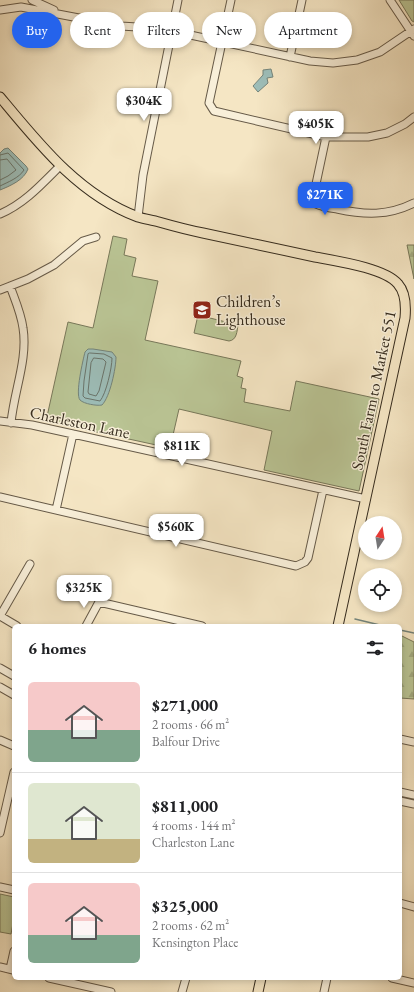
<!DOCTYPE html>
<meta charset="utf-8">
<style>
:root{--surface:#fff;--page:#f6f6f6;--text:#202124;--muted:#757577;--line:#e0e0e0;--accent:#2563eb}
body{margin:0;font-family:"EB Garamond",serif;background:var(--page);color:var(--text);height:100vh;display:flex;flex-direction:column;font-size:15px;white-space:nowrap}
*{box-sizing:border-box;margin:0}
p{font-size:13px;color:var(--muted)}
.icon{flex:none;width:22px;height:22px;fill:none;stroke:currentColor;stroke-width:2;stroke-linecap:round;stroke-linejoin:round}
.map{position:relative;flex:1;overflow:hidden}
.details{position:absolute;left:12px;top:624px;width:390px;height:356px;display:flex;flex-direction:column;background:var(--surface);border-radius:6px;box-shadow:0 2px 6px #0003}
.details>*{flex:none}
.hud{position:absolute;left:12px;top:12px;width:390px;height:36px;display:flex;gap:8px}
.needle{width:26px;rotate:12deg}
.buttons{position:absolute;left:358px;top:516px;display:grid;gap:8px}
.buttons a{display:grid;place-items:center;width:44px;height:44px;border-radius:50%;background:var(--surface);box-shadow:0 2px 6px #0003;font-size:20px}
.price{position:absolute;translate:-50% -34px;padding:0 9px;border-radius:8px;background:#fff;color:#222;font-size:13px;line-height:26px;filter:drop-shadow(0 1px 2px #0008)}
.price::after{content:'';position:absolute;left:50%;top:24px;width:12px;height:9px;margin-left:-6px;background:inherit;clip-path:polygon(0 0,100% 0,50% 100%)}
.price.on{background:var(--accent);color:#fff}
ul{padding:0;list-style:none}
li{display:flex;align-items:center;gap:12px;height:100px;padding:0 16px}
li+li{border-top:1px solid var(--line)}
li span{display:grid;place-items:center;flex:none;width:112px;height:80px;border-radius:6px;color:#555}
li>.icon{margin-inline-start:auto}
span .icon{width:48px;height:48px;fill:#fffc;stroke-width:1}
li b{font-size:17px}
h2{display:flex;justify-content:space-between;align-items:center;height:48px;padding:0 16px;font-size:17px}
.chip{padding:0 14px;border-radius:18px;background:var(--surface);box-shadow:0 2px 6px #0003;font-size:14px;line-height:36px}
.chip.on{background:var(--accent);color:#fff}
.map>svg:first-child{display:block}
.green{fill:#bac595;stroke:#78785a}
.forest{fill:url(#forest-firs);stroke:#78785a}
.water{fill:#9dbeb9;stroke:#74847b}
.lines{fill:none;stroke-linecap:round;stroke-linejoin:round}
.shore{stroke:#6a756c;stroke-width:1}
.stream{stroke:#74847b;stroke-width:1.5}
.minor-casing{stroke:#665a48;stroke-width:9}
.major-casing{stroke:#362c1e;stroke-width:11}
.minor{stroke:#f8efd9;stroke-width:7}
.major{stroke:#f5e6c4;stroke-width:9}
.labels{text-anchor:middle;stroke-width:3;stroke-linejoin:round;paint-order:stroke}
.poi-label{font-size:16px;fill:#362c1e;stroke:#f8efd9;text-anchor:start}
.street-label{font-size:16px;fill:#362c1e;stroke:#f8efd9}
</style>
<div class="map">
<svg width="414" height="992" viewBox="0 0 414 992">
<defs>
<pattern id="forest-firs" width="22" height="20" patternUnits="userSpaceOnUse"><rect width="22" height="20" fill="#bac595"/><path d="M5 1l3.5 6h-7zM16 11l3.5 6h-7z" fill="#a0a980"/></pattern>
</defs>
<rect width="100%" height="100%" fill="#f5e6c4"/>
<filter id="stains"><feTurbulence type="fractalNoise" baseFrequency=".005" numOctaves="4"/><feColorMatrix values="0 0 0 0 .2 0 0 0 0 .09 0 0 0 0 .02 0 0 0 .5 -.17"/></filter>
<radialGradient id="worn" r=".72"><stop offset=".6" stop-color="#630" stop-opacity="0"/><stop offset="1" stop-color="#630" stop-opacity=".3"/></radialGradient>
<path class="green" d="M399,0H414V22L412,21Z
M113,236L127,239L124,255L136,258L132,276L158,281L145,340L241,361L237,376L243,378L241,388L246,389L244,402L290,411L296,381L379,399L359,491L264,470L272,431L179,409L170,448L46,421L68,322L93,328Z
M198,315L238,325C237,331 237,340 229,341L194,333Z
M0,894L14,897V918L11,934L0,932Z"/>
<path class="forest" d="M407,245H414V279Z
M400,635L414,642V699L400,698Z"/>
<path class="water" d="M271,69L273,77L267,78L268,83L258,92L253,86L263,75V70Z
M8,148L26,166L28,169C24,180 10,186 0,190V153L4,149Z
M93,349L112,352L116,357C116,368 110,397 102,405C97,406 84,404 80,400C75,394 83,360 85,352L88,349Z"/>
<g class="lines">
<path class="shore" d="M0,155L8,153L24,170C19,178 8,182 0,186
M0,160L7,159L16,170L8,176L0,180
M90,353L104,354L112,358C112,368 106,394 100,401L85,398L83,396L84,381L88,354Z
M94,358L103,359L106,362L99,391L96,396L89,394L88,392L91,363Z"/>
<path class="stream" d="M355,619L384,626
M400,630L414,633"/>
<g class="minor-casing">
<path id="minor" d="M32,0L54,10
M231,0L209,103L214,111L326,137H368L387,133L405,124L414,117
M390,0L414,36
M0,10L21,7L121,26L153,28L172,31L310,61L333,63L357,60L380,52L414,29
M290,57L302,0
M326,137L313,198L316,204C322,207 330,208 337,209C365,215 388,216 414,203
M0,214C24,204 42,184 60,166
M138,217L143,175L178,0
M10,286C15,300 21,313 23,328C28,359 14,391 11,423
M0,290L28,279L54,265L83,241L96,237
M0,421L32,425L73,434L366,499
M0,497L296,566L305,562L308,558L323,490
M56,510L73,434
M0,616L30,564
M0,616L17,626
M86,626L99,602L202,626
M0,668L14,676
M0,687L14,695
M400,739L414,742
M0,740L14,746
M400,792L414,795
M400,801L414,804
M0,833L14,772
M0,887L14,890
M400,903L414,907
M0,967L13,970
M10,969L14,951
M49,978L111,992
M392,978L414,983
M182,992L186,978
M324,992L327,978"/>
</g>
<g class="major-casing">
<path id="major" d="M0,97C39,144 79,195 138,217C144,219 152,220 159,222C173,226 188,230 203,233C240,241 278,249 315,257C336,261 385,268 398,284C406,293 406,307 405,318L338,626
M258,992L261,978"/>
</g>
<use href="#minor" class="minor"/>
<use href="#major" class="major"/>
</g>
<defs>
<g id="school-square" transform="scale(1)"><rect x="-9" y="-9" width="18" height="18" rx="4" fill="#8f2418" stroke="#f8efd9"/><path d="M0-5L7-2L0 1L-7-2ZM-4 1L0 2.5L4 1V4Q0 6-4 4Z" fill="#fff"/></g>
</defs>
<g fill-rule="evenodd">
<use href="#school-square" x="202" y="310"/>
</g>
<g class="labels">
<g class="poi-label">
<text x="216" y="307">Children’s<tspan x="216" dy="18">Lighthouse</tspan></text>
</g>
<g class="street-label">
<text transform="translate(373 390) rotate(-78)" y="6">South Farm to Market 551</text>
<text transform="translate(80 422) rotate(12)" y="6">Charleston Lane</text>
</g>
</g>
<rect width="100%" height="100%" filter="url(#stains)"/>
<rect width="100%" height="100%" fill="url(#worn)"/>
</svg>
<div class="buttons">
<a><svg class="needle" viewBox="-14 -14 28 28"><path d="M0-13l5 13h-10z" fill="#e53935"/><path d="M0 13l5-13h-10z" fill="#757577"/></svg></a>
<a><svg class="icon" aria-label="locate" viewBox="0 0 24 24"><circle cx="12" cy="12" r="6"/><path d="M12 2v4M12 18v4M2 12h4M18 12h4"/></svg></a>
</div>
<b class="price" style="left:144px;top:122px">$304K</b>
<b class="price" style="left:316px;top:145px">$405K</b>
<b class="price on" style="left:325px;top:216px">$271K</b>
<b class="price" style="left:182px;top:467px">$811K</b>
<b class="price" style="left:176px;top:548px">$560K</b>
<b class="price" style="left:84px;top:609px">$325K</b>
<div class="hud">
<a class="chip on">Buy</a>
<a class="chip">Rent</a>
<a class="chip">Filters</a>
<a class="chip">New</a>
<a class="chip">Apartment</a>
</div>
<section class="details">
<h2>6 homes<svg class="icon" aria-label="filters" viewBox="0 0 24 24"><path d="M4 7h16M4 17h16"/><circle cx="9" cy="7" r="2"/><circle cx="15" cy="17" r="2"/></svg></h2>
<ul>
<li><span style="background:linear-gradient(#f6c9c9 60%,#7fa58c 0)"><svg class="icon" aria-label="home" viewBox="0 0 24 24"><path d="M3 11l9-7 9 7M6 9v11h12V9"/></svg></span><div><b>$271,000</b><p>2 rooms · 66 m²</p><p>Balfour Drive</p></div></li>
<li><span style="background:linear-gradient(#dfe7d0 70%,#c2b280 0)"><svg class="icon" aria-label="home" viewBox="0 0 24 24"><path d="M3 11l9-7 9 7M6 9v11h12V9"/></svg></span><div><b>$811,000</b><p>4 rooms · 144 m²</p><p>Charleston Lane</p></div></li>
<li><span style="background:linear-gradient(#f6c9c9 65%,#7fa58c 0)"><svg class="icon" aria-label="home" viewBox="0 0 24 24"><path d="M3 11l9-7 9 7M6 9v11h12V9"/></svg></span><div><b>$325,000</b><p>2 rooms · 62 m²</p><p>Kensington Place</p></div></li>
</ul>
</section>
</div>
